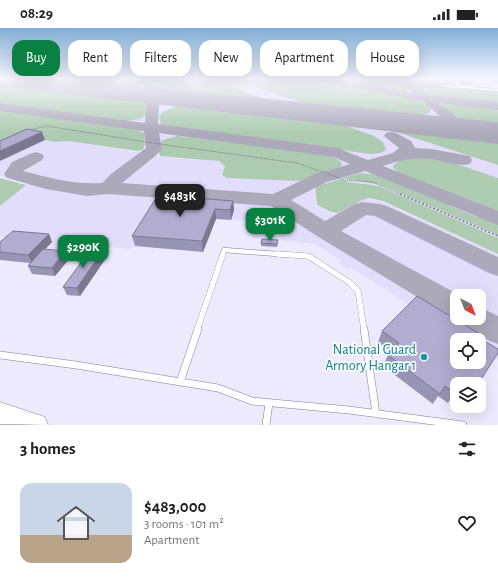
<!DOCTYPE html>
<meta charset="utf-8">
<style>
:root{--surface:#fff;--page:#f6f6f6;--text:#202124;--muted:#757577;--line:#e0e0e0;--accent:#0b8043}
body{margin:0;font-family:"Alegreya Sans",sans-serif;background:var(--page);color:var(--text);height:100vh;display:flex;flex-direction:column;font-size:15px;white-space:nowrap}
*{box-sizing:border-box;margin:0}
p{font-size:13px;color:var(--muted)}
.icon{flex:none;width:22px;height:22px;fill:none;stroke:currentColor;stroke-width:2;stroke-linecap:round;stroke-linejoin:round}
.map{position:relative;height:397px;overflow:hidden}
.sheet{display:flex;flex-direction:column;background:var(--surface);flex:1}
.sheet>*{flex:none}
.banner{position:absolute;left:12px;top:12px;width:474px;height:36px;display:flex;gap:8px}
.needle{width:26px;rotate:138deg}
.tools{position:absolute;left:450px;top:261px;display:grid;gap:8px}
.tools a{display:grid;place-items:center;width:36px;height:36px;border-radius:8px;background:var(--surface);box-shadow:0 4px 16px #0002;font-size:20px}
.price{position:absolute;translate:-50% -34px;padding:0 9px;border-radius:8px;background:var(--accent);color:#fff;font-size:13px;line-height:26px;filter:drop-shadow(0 1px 2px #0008)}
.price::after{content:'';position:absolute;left:50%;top:24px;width:12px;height:9px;margin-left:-6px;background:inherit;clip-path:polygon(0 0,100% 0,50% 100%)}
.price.selected{background:#222;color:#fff}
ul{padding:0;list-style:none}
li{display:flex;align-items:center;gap:12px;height:100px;padding:0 20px}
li+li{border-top:1px solid var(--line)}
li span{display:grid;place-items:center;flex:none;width:112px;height:80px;border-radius:12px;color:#555}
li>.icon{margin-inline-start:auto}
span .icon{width:48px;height:48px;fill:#fffc;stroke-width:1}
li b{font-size:17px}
h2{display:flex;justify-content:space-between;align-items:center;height:48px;padding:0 20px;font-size:17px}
.tag{padding:0 14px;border-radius:12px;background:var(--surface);box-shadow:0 4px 16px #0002;font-size:14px;line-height:36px}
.tag.selected{background:var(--accent);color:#fff}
.status{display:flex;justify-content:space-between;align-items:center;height:28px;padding:0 20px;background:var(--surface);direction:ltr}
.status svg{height:11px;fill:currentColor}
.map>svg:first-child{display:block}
.built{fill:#e1ddfb;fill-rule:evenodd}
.green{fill:#adcbb1}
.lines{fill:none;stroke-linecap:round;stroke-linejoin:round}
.taxiway{fill:#aca9ba;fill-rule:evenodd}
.runway{fill:#aca9ba;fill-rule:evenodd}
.lane-far3-casing{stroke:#807c97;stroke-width:2.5}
.lane-far2-casing{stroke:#807c97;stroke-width:5.5}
.lane-far1-casing{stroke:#807c97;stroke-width:6}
.lane-casing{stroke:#807c97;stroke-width:8}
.secondary-casing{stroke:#807c97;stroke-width:1}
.path-far1{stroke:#7c7988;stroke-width:1;stroke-dasharray:1 1;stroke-linecap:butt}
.path{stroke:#7c7988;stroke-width:1.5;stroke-dasharray:2 2;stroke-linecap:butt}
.lane-far3{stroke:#fff;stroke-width:2}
.lane-far2{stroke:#fff;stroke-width:4.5}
.lane-far1{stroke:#fff;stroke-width:5.5}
.lane{stroke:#fff;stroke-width:7}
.secondary{fill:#fff;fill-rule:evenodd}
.wall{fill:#9894b3}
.shaded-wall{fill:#7c7892}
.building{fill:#b1acd0;stroke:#7c7892;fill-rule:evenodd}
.culture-dot{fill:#0f9aa8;stroke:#fafafa;stroke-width:1.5}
.labels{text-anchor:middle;stroke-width:3.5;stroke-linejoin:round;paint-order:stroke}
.near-culture-label{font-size:14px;fill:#0d838f;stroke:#fafafa;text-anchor:end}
</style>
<div class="status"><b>08:29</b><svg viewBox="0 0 49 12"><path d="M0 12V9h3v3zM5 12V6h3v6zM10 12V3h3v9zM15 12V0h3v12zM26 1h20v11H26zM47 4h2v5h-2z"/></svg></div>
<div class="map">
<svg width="498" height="397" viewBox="0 0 498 397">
<rect width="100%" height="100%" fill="#edeafd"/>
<path class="built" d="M0,50H498V212L372,156L356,167L291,137L43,101L0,120Z
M45,112L55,114L68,113L159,128L215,132L225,137L221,148L299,153L314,162L316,178L334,186L362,170L381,173L498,226V331L479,320V312L413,279L350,239L347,241L338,235L341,232L315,216L253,210L256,194L231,192L233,182L135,218L131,221L92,217L83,228L72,227L69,231L46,229L52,214L0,208V178L27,155L0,148V133ZM457,268H479V290H457Z"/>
<path class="green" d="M24,50H151L120,56L102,57Z
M166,50H205L273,74L268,75L156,63L145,59L146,56L153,53Z
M227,50H310L418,71L428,76L431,81L429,85L423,87L402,89L323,81Z
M325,50H397L410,61L405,64L395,63Z
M0,56L141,72L147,76L148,86L140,91L126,93L0,78Z
M419,57L498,63V76L438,70L428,67L418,58Z
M444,75L498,79V99C472,96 462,95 442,78L441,77Z
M189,77L333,93L374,108L383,114L386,122L380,125L371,126L204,104L161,97L159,88C166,80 179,77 189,77Z
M0,82L138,102L144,105L145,117L143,122L137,123L68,113L55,114L30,109L0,123Z
M378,98L498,112V137Z
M177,108L312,124L334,129L341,134L342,137L334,143L299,153L227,150L222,147L225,138L219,133L160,128L158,118L163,112Z
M418,130L448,133L498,150V186L486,181L487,180L461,169L459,171L399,145L393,140V137L402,132Z
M360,145L379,147L452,177L450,178L477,189L479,188L498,196V207L381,157L342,150Z
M0,150L26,157L0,178Z
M341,151L348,154L379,158L498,210V226L383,173L369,170L362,172L338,185L331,184L317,177L315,162L317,158Z"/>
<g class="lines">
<path class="taxiway" d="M145,50H164L159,53C146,55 88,70 81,61L86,58L105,57Z
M312,50H331L413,65L397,50H408L415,56L420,53L444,55L443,50H453L455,57L453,60L419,59L429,67L498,74V82L439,75L463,94L486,100L488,103L486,106L481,107L453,100L423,73L317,53Z
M491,50H498V56L494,55Z
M145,64L158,69L166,67L182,69L184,71L182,73C173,76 168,73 159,77L158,96L337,120L368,132L393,125L399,120L384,108L386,105L391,104L396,105L411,113L415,120L431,121L470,128L472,132L470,136C457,139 443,132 429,131C413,129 399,133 383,138L498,183V197L365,143L327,154L291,172L325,193L355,176L362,174L380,176L387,178L498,229V248L489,245L375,188L366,187L341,203L461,268H457V290L447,287L317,208L271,178L108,166L87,168L46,161L7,150L4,146L12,134L30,126L36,124L42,126L44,129L42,132L23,143C49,150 76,157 102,155L111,146L146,120L144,103L0,83V75L145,95L147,72L139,67ZM159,105L334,129L350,136L315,146L273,166L122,155L160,124L162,121Z
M479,279L498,288V316C484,311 467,304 460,290H479Z"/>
<path class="runway" d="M0,50H58L498,94V116L0,58Z"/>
<g class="lane-far3-casing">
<path id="lane-far3" d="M444,58L498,62"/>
</g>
<g class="lane-far2-casing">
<path id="lane-far2" d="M222,227L224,222L291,227"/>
</g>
<g class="lane-far1-casing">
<path id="lane-far1" d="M277,226L308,228L349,254L358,263L364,302
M197,302L223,226"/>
</g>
<g class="lane-casing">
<path id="lane" d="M364,301L376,386
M0,327L76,337L218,360L252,373L349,382L463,397
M180,354L198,301
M266,397L269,375"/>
</g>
<g class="secondary-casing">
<path id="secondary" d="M0,374L45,389L48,397L0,396Z"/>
</g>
<path class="path-far1" d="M29,102L47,98L152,115L297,135L345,152L373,154L402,167"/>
<path class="path" d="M400,166L498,208"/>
<use href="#lane-far3" class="lane-far3"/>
<use href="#lane-far2" class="lane-far2"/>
<use href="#lane-far1" class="lane-far1"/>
<use href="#lane" class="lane"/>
<use href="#secondary" class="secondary"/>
</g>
<path class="wall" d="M429,50H440L441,52L440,55L429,54Z
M459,50H474L475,52L474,55H473L472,57H462Z
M233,173L234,182L231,192L216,191L203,224L135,218L132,208Z
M49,206L52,214L45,221L69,231L55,248L32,246L28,238L30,235L0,232V214Z
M261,215H278L277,219L261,218Z
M106,230L80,268L67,267L63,259Z
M382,303L481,311L457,356V372L452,368L448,375L438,368L433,376L383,338L388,327L391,323L378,314Z"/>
<path class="shaded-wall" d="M42,104L45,112L0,133V123Z
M233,173L234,182L231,192L230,182Z
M215,181L216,191L203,224L202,213Z
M49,206L52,214L32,235L28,227Z
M103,222L106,230L80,268L77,260Z
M65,223L69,231L55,248L52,240Z"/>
<path class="building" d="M430,50H440L441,52L430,51Z
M461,50H474L475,52H472L473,54L464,53Z
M27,101L42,104L0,123V113Z
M158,167L233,173L230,182L215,181L202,213L132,208Z
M13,203L49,206L28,227L0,224V214Z
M262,211L278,212L277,216L261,215Z
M43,221L65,223L52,240L28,238Z
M91,221L103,222L77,260L63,259Z
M417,268L483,308L481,311L498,321V325L478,356H457V362L455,365L445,358L440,366L388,327L399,315L382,303ZM457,312H479V334H457Z"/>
<linearGradient id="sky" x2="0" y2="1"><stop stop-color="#80aed7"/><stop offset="0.48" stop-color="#f7f6fe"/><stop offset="1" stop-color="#f7f6fe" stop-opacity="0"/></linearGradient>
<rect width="498" height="105" fill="url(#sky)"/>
<circle class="culture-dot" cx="424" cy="329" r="4"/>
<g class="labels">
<g class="near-culture-label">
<text x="416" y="326">National Guard<tspan x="416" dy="16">Armory Hangar 1</tspan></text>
</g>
</g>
</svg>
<div class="tools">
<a><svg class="needle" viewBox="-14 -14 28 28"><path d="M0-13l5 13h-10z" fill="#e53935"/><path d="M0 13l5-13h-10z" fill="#757577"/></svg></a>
<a><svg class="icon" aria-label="locate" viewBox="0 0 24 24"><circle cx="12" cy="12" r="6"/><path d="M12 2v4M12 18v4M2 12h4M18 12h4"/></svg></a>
<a><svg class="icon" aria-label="layers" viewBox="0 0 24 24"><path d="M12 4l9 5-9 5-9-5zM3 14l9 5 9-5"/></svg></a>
</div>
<b class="price selected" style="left:180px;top:190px">$483K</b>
<b class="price" style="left:270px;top:214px">$301K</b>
<b class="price" style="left:83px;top:241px">$290K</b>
<div class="banner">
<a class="tag selected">Buy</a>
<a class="tag">Rent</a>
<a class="tag">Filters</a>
<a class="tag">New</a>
<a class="tag">Apartment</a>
<a class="tag">House</a>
</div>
</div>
<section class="sheet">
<h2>3 homes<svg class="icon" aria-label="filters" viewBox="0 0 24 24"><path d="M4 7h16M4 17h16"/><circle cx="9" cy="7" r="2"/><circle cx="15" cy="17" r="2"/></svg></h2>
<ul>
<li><span style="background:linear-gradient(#c9d6e8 65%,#b9a48a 0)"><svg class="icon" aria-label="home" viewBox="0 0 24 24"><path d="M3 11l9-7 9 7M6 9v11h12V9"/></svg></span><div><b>$483,000</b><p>3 rooms · 101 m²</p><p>Apartment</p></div><svg class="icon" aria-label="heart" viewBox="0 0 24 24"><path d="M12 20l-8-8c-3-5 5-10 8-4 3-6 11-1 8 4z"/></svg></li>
</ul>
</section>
